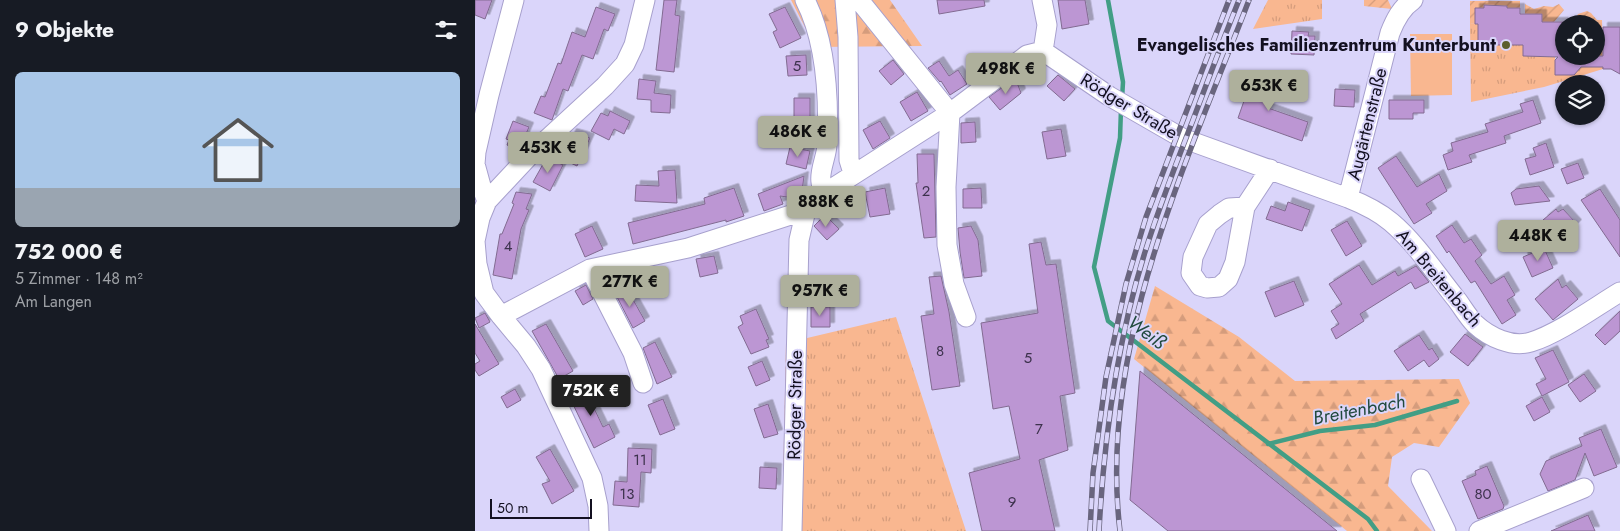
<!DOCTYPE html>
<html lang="de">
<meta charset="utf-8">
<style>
:root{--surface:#171b24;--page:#20242c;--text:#f1f3f6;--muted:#9ea1a6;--line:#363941;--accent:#aeb09c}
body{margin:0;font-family:Jost,sans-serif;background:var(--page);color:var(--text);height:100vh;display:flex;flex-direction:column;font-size:19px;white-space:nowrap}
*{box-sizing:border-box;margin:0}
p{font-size:16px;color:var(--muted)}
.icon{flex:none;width:28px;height:28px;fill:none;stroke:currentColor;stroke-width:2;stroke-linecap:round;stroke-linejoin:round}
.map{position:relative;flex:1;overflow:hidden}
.sheet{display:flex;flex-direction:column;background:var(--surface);width:475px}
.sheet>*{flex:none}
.controls{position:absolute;left:1080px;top:15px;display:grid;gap:10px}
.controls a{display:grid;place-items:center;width:50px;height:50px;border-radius:50%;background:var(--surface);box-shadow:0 1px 4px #0004;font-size:25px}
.scale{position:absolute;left:15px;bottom:12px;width:102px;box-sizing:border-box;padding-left:5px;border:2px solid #131020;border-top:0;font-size:14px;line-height:18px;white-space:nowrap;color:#131020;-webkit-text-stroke:4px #dad5fa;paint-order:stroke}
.price{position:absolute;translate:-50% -42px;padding:0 11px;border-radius:5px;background:var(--accent);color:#111;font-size:16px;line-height:32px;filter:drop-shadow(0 1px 2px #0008)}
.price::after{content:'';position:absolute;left:50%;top:30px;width:15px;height:11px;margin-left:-8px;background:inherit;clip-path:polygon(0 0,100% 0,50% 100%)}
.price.active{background:#222;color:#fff}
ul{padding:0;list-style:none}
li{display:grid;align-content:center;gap:10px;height:265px;padding:0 15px}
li+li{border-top:1px solid var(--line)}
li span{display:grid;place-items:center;height:155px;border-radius:8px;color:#555}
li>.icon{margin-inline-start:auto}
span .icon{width:90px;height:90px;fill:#fffc;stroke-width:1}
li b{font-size:21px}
h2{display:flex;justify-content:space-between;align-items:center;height:60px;padding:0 15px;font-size:21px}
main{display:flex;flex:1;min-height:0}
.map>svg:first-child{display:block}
.grass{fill:url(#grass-tufts)}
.forest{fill:url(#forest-firs)}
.garden{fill:url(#garden-furrows)}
.pitch{fill:#f9b790}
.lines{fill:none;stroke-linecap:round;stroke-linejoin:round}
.stream{stroke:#429e85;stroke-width:4.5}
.building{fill:#bc96d3;stroke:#826b91;filter:url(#shadow)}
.minor-casing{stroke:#a7a0cd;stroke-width:21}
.minor{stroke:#fff;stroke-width:19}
.rail-casing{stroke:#69657e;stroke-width:5.5}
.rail{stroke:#dad5fa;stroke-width:4;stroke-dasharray:11;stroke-linecap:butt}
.poi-dot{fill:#5c5f2d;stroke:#dad5fa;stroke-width:2}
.labels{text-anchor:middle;stroke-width:4;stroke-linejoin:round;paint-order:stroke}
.number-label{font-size:15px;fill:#3d324d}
.poi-label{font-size:18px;font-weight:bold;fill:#131020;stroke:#dad5fa;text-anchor:end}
.street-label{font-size:18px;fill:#131020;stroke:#dad5fa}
.water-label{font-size:19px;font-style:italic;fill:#214a3e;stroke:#dad5fa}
</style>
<main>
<section class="sheet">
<h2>9 Objekte<svg class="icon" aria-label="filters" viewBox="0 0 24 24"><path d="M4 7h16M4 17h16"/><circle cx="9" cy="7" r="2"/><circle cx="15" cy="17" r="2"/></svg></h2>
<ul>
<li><span style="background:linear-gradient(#a9c7e8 75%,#9aa5b1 0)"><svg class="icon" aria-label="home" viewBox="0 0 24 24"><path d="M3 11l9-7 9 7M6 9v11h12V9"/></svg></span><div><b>752 000 €</b><p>5 Zimmer · 148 m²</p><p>Am Langen</p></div></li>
</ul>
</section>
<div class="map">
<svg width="1145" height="531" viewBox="0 0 1145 531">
<defs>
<pattern id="grass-tufts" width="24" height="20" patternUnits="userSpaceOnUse" patternTransform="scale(1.25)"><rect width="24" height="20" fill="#f9b790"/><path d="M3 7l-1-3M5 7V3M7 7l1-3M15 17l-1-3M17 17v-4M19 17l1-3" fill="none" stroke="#d59c7c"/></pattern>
<pattern id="forest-firs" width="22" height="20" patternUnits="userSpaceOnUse" patternTransform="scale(1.25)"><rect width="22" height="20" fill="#f9b790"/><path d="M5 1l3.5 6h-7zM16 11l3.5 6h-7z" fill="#d59c7c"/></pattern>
<pattern id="garden-furrows" width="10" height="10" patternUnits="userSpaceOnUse" patternTransform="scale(1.25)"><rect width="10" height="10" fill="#f9b790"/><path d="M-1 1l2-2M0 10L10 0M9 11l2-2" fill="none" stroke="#d59c7c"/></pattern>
<filter id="shadow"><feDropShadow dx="4.5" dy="-4.5" stdDeviation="0" flood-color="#0004"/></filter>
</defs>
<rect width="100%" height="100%" fill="#dad5fa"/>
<path class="grass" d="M793,0H847V19L778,29Z
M1122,20H1127L1128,69L1069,87L996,102L995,23L1003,24V42L1045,43L1067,57H1080V69L1098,75L1106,67H1115V56H1121Z
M421,317L491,531H307L311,343Z"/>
<path class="forest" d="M316,0H415L447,46L340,47Z
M680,286L764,337L820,381L984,379L995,403L964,447L939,443L917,457L913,486L957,531H872L659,359Z"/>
<path class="garden" d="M889,0H913L917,9L889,6Z
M995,1H1045V8H1032L1031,6L1009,5V8H1000V24L995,23Z
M1050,4L1059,9L1069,6L1078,7L1084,4L1089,10L1079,22H1067L1066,14H1050Z
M1112,11L1116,13L1122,20L1121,29V24H1117L1112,18L1106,19L1103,22H1099L1103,14Z"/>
<path class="pitch" d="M935,34H977V95L936,96Z"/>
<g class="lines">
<path class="stream" d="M633,0L648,82L647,99
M646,109L645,138L619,267L633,321L893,519L902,531
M793,444L845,431L900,425L982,401"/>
</g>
<path class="building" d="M0,0H17L10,19L0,15Z
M189,0H202L200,15L205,16L199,72L181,70Z
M462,0H509L510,6L464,14Z
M583,0H610L614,24L587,29Z
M1009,5L1032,6V8H1045V14H1067V22H1089V56H1128V27H1145V74L1136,69H1128V67H1106L1099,75H1080V60L1083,57L1048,56V45H1015V43L1003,42V24H1000V8H1009Z
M121,7L140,14L133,31L129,29L118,59L107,55L93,91L88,89L77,120L59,113L66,96L70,97L83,63L86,64L97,32L110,37Z
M310,7L326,38L305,48L298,32L302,30L294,14Z
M817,31L834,32L833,36H840L839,55L816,54Z
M331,55L332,75L313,76L311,56Z
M418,60L429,74L416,85L404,71Z
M464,61L474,76L483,70L492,84L475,95L466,81L465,82L453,68Z
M583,75L600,89L589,101L572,86Z
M777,78L800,86L793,108L833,122L827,141L763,118Z
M164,79L181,81L179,93L196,95L195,113L176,112V100L162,99Z
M541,80L546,93L525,110L514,97L532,84L534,86Z
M860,89L880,90L879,107L859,106Z
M442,92L453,111L436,121L425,102Z
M319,98H335V124H319Z
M914,100H949V113H938V119H914Z
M1058,100L1066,123L1029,136L1031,143L994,155L997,162L973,170L968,155L978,151L976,143L1013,132L1010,124L1048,112L1045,104Z
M135,111L155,121L149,134L139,129L134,140L116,131L126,113L133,116Z
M38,121L54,127L44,150L32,145L34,140L31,139Z
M405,121L415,138L398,149L388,130Z
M500,122L501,142L486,143V123Z
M586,129L591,156L572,159L567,132Z
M97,133L115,138L102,166L85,158Z
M1071,143L1079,167L1055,175L1050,159L1061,156L1058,148Z
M315,147L335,151L331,169L311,164Z
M442,154H459L461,237L449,238L441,183H443Z
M921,156L942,187L964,174L972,191L951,204L957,213L939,224L903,168Z
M72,157L88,165L75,191L58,182Z
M1103,163L1109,178L1092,184L1086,169Z
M200,170L202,203L160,201L161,185L184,186L183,171Z
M329,176L326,199L305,196L308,204L289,211L283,194Z
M1064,186L1075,201L1040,205L1036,193L1041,189Z
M259,188L269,216L251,222V220L158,244L153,223L230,204L229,198Z
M410,188L415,214L395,217L390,192Z
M506,188L507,208H488V189Z
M1125,189L1145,220V257L1106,200Z
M41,192L57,194L51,209L54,210L46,229L37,279L18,275L25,234H27L39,204L37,203Z
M813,202L835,210L827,231L791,219L796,206L810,211Z
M1081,209L1083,212L1088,209L1102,224L1095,231L1097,233L1084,244L1072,231L1075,228L1068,220Z
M350,215L364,229L352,240L339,226Z
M872,221L887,246L871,256L856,230Z
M977,225L989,243L996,239L1007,255L1000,261L1016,284L1029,276L1040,295L1032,300L1041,315L1027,324L1000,281L996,283L974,251L972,253L961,236Z
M117,226L128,249L110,257L100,234Z
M496,226L503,240L507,276L489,278L485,252L483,228Z
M566,242L571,265L581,264L600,393L585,396L593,450L564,460L580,531H507L494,473L545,459L534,406L518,409L506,323L563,313L554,244Z
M1069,248L1078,268L1057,277L1048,257Z
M239,256L243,273L225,277L221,259Z
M884,265L897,285L920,271L923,276L941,266L954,282L940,289L936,282L885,314L889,321L861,339L856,329L864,324L856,311L867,304L854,284Z
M466,276L474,312L485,386L457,390L446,316L459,314L454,277Z
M1083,279L1087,288L1091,285L1103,299L1078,320L1060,299Z
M819,281L829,305L800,317L790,292Z
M111,285L118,299L108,305L100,291Z
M151,287L170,321L158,328L140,293Z
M336,307H355V327H336Z
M281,309L294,339L291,340L294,347L276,354L263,327L268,324L265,316Z
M1145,311V331L1130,345L1120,335Z
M10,313L15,322L4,328L0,318Z
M0,324L24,364L4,376L0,370V364L5,361L0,353Z
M71,324L98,371L84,379L57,331Z
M990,334L1008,347L993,366L975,352Z
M944,335L954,350L957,348L964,359L954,367L949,360L933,371L919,351Z
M180,342L197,377L182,384L168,348Z
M1078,350L1094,382L1067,396L1061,384L1071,379L1060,358Z
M287,361L295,380L281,386L273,367Z
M665,371L862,531H693L655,500Z
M1109,374L1121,391L1105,402L1093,385Z
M117,386L124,400L117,404L128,427L134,424L140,437L119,448L94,396Z
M40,389L46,400L32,408L26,397Z
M1067,397L1075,412L1059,421L1051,406Z
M188,399L200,429L185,435L173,405Z
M293,404L303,434L289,438L279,409Z
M1126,429L1142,467L1119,476L1110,453L1100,480L1073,491L1065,474L1071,461L1107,446L1104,438Z
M153,448L177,449L176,473L166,472L164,507L138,505L140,481L152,482Z
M75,449L99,491L77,504L67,484L75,481L61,457Z
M1012,466L1029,506L1028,509L1003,519L987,481L1001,475L1000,471Z
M285,467L302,468L301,489L284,488Z
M1113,515L1120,531H1076Z"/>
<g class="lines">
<g class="minor-casing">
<path id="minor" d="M330,0C351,41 354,98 352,144C352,156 344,170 346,182C346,185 348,189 350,193
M370,0L373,37L374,160L378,173
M384,0L475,113
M567,0L572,25L568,51
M475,113L471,187L472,245L479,284L491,317
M873,198L915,33C920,20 926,8 938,0
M12,201L6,186L0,164L1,152L14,95L39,0
M770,207L754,208L745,214L733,224L718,257L716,273L725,286L732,288L744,287L753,279L760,262L770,207L795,169
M115,269L158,353L168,383
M26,316L115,269L213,248L331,210
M946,479L971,531
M124,531L123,506L117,478L66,369L51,346L26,316L9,293L2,264L0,241L5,218L12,201L55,155L130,86L150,64L159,45L170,0
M317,531L324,240L331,210L350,193L475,113L552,55L568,51L634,96L707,138L873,198C888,204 903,211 916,222C941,243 961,274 982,300C988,308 993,317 1000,324C1014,337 1037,348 1056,342C1083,334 1120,307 1145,292
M1004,531L1109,488"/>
</g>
<use href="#minor" class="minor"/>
<g class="rail-casing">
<path id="rail" d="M615,531L618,473L631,377L651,284L671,217L754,0
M624,531C629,437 642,342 670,252C684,207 701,164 718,120C733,80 748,40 764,0
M645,531C623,348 710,167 774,0"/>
</g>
<use href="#rail" class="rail"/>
</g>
<circle class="poi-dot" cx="1031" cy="45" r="5"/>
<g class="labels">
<g class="number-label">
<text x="322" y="71">5</text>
<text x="451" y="196">2</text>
<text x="33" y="251">4</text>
<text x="465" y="356">8</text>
<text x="553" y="363">5</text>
<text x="564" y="434">7</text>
<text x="165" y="465">11</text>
<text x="152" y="499">13</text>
<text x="1008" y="499">80</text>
<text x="537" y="507">9</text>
</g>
<g class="poi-label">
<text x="1021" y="51">Evangelisches Familienzentrum Kunterbunt</text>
</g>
<g class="street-label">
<text transform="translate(654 106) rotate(31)" y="6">Rödger Straße</text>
<text transform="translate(892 124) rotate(-76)" y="6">Augärtenstraße</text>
<text transform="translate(964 278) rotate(50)" y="6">Am Breitenbach</text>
<text transform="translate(320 405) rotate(-89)" y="6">Rödger Straße</text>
</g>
<g class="water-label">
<text transform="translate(672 332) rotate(37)" y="7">Weiß</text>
<text transform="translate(884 409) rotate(-11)" y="7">Breitenbach</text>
</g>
</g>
</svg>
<div class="controls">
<a><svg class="icon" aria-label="locate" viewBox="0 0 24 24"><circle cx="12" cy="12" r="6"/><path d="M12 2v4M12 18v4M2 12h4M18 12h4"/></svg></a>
<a><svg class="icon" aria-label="layers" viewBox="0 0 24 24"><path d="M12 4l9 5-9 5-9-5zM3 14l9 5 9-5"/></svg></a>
</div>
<div class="scale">50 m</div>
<b class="price" style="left:531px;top:95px">498K €</b>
<b class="price" style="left:794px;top:112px">653K €</b>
<b class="price" style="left:323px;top:158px">486K €</b>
<b class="price" style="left:73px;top:174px">453K €</b>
<b class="price" style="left:351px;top:228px">888K €</b>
<b class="price" style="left:1063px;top:262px">448K €</b>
<b class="price" style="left:155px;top:308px">277K €</b>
<b class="price" style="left:345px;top:317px">957K €</b>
<b class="price active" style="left:116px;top:417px">752K €</b>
</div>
</main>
